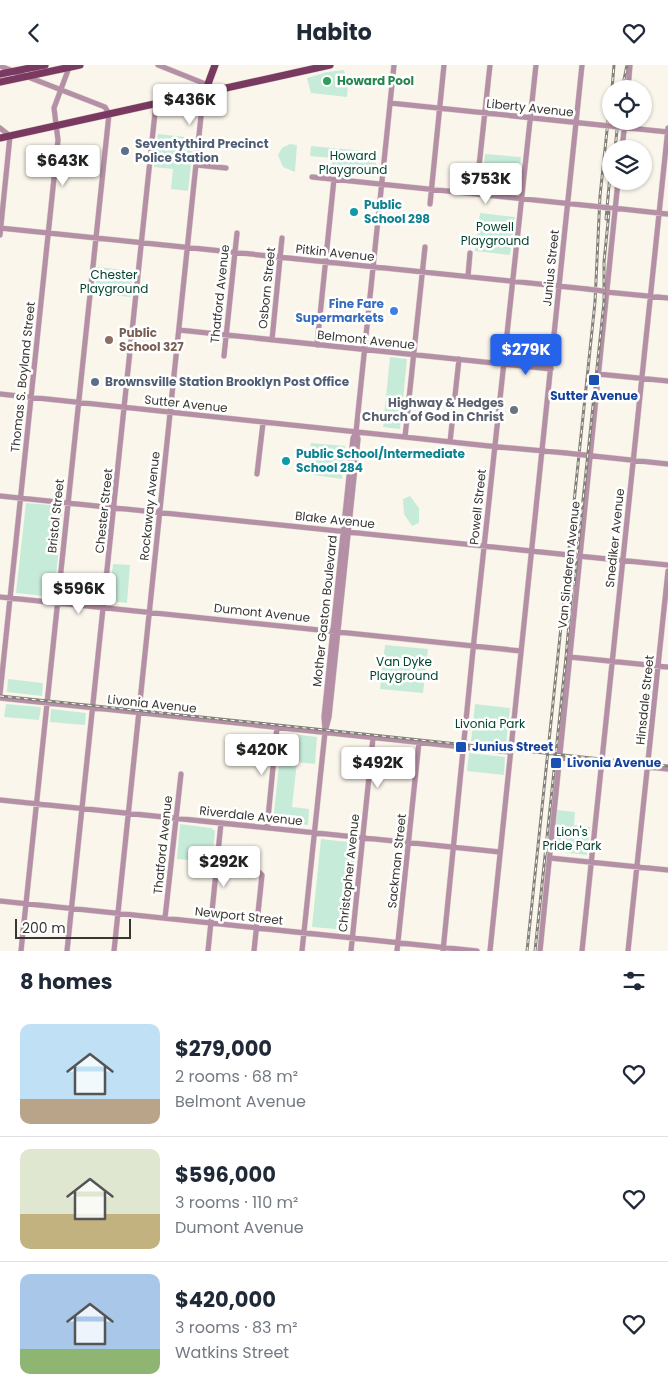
<!DOCTYPE html>
<meta charset="utf-8">
<style>
:root{--surface:#fff;--page:#f6f6f7;--text:#1f2937;--muted:#747a83;--line:#e0e1e3;--accent:#2563eb}
body{margin:0;font-family:Poppins,sans-serif;background:var(--page);color:var(--text);height:100vh;display:flex;flex-direction:column;font-size:19px;white-space:nowrap}
*{box-sizing:border-box;margin:0}
p{font-size:16px;color:var(--muted)}
.icon{flex:none;width:28px;height:28px;fill:none;stroke:currentColor;stroke-width:2;stroke-linecap:round;stroke-linejoin:round}
.map{position:relative;height:886px;overflow:hidden}
.drawer{display:flex;flex-direction:column;background:var(--surface);flex:1}
.drawer>*{flex:none}
.controls{position:absolute;left:602px;top:15px;display:grid;gap:10px}
.controls a{display:grid;place-items:center;width:50px;height:50px;border-radius:50%;background:var(--surface);box-shadow:0 1px 4px #0004;font-size:25px}
.scale{position:absolute;left:15px;bottom:12px;width:116px;box-sizing:border-box;padding-left:5px;border:2px solid #383631;border-top:0;font-size:14px;line-height:18px;white-space:nowrap;color:#383631;-webkit-text-stroke:4px #fff;paint-order:stroke}
.price{position:absolute;translate:-50% -42px;padding:0 11px;border-radius:5px;background:#fff;color:#222;font-size:16px;line-height:32px;filter:drop-shadow(0 1px 2px #0008)}
.price::after{content:'';position:absolute;left:50%;top:30px;width:15px;height:11px;margin-left:-8px;background:inherit;clip-path:polygon(0 0,100% 0,50% 100%)}
.price.selected{background:var(--accent);color:#fff}
ul{padding:0;list-style:none}
li{display:flex;align-items:center;gap:15px;height:125px;padding:0 20px}
li+li{border-top:1px solid var(--line)}
li span{display:grid;place-items:center;flex:none;width:140px;height:100px;border-radius:10px;color:#555}
li>.icon{margin-inline-start:auto}
span .icon{width:60px;height:60px;fill:#fffc;stroke-width:1}
li b{font-size:21px}
h2{display:flex;justify-content:space-between;align-items:center;height:60px;padding:0 20px;font-size:21px}
header{display:flex;justify-content:space-between;align-items:center;height:65px;padding:0 20px;background:var(--surface);font-size:22px;font-weight:700}
.map>svg:first-child{display:block}
.green{fill:#c7ebd9}
.lines{fill:none;stroke-linecap:round;stroke-linejoin:round}
.minor-casing{stroke:#d8d3ca;stroke-width:6}
.major-casing{stroke:#d8d3ca;stroke-width:8}
.minor{stroke:#b58fa5;stroke-width:5}
.major{stroke:#793961;stroke-width:7}
.rail-casing{stroke:#84817a;stroke-width:3}
.rail{stroke:#fff;stroke-width:1;stroke-dasharray:4;stroke-linecap:butt}
.minor-bridge-casing{stroke:#d8d3ca;stroke-width:6;stroke-linecap:butt}
.minor-bridge{stroke:#b58fa5;stroke-width:5}
.leisure-dot{fill:#2e9e5b;stroke:#fff;stroke-width:2}
.service-dot{fill:#5c6f8a;stroke:#fff;stroke-width:2}
.culture-dot{fill:#0f9aa8;stroke:#fff;stroke-width:2}
.shop-dot{fill:#3f7fe0;stroke:#fff;stroke-width:2}
.education-dot{fill:#8d6e63;stroke:#fff;stroke-width:2}
.transit-dot{fill:#1a4fb4;stroke:#fff;stroke-width:2}
.worship-dot{fill:#6b7280;stroke:#fff;stroke-width:2}
.labels{text-anchor:middle;stroke-width:5;stroke-linejoin:round;paint-order:stroke}
.leisure-label{font-size:12px;font-weight:bold;fill:#27864d;stroke:#fff;text-anchor:start}
.street-label{font-size:12px;fill:#383631;stroke:#fff}
.service-label{font-size:12px;font-weight:bold;fill:#4e5e75;stroke:#fff;text-anchor:start}
.park-label{font-size:12px;fill:#00442e;stroke:#fff}
.culture-label{font-size:12px;font-weight:bold;fill:#0d838f;stroke:#fff;text-anchor:start}
.shop-label{font-size:12px;font-weight:bold;fill:#366cbe;stroke:#fff;text-anchor:end}
.education-label{font-size:12px;font-weight:bold;fill:#785e54;stroke:#fff;text-anchor:start}
.transit-label{font-size:12px;font-weight:bold;fill:#164399;stroke:#fff;text-anchor:start}
.worship-label{font-size:12px;font-weight:bold;fill:#5b616d;stroke:#fff;text-anchor:end}
</style>
<header><svg class="icon" aria-label="back" viewBox="0 0 24 24"><path d="M15 5l-7 7 7 7"/></svg>Habito<svg class="icon" aria-label="heart" viewBox="0 0 24 24"><path d="M12 20l-8-8c-3-5 5-10 8-4 3-6 11-1 8 4z"/></svg></header>
<div class="map">
<svg width="668" height="886" viewBox="0 0 668 886">
<rect width="100%" height="100%" fill="#fbf6eb"/>
<path class="green" d="M344,5L348,20L347,32L311,28L307,13L327,7Z
M158,69L194,73L188,126L171,124L173,104L154,102Z
M290,79L297,80L295,107L283,102L278,90L282,83Z
M311,81L377,87L375,112L331,108L332,93L310,91Z
M485,89L521,92L517,127L482,124Z
M480,148L515,152L510,190L475,186Z
M98,202L133,206L130,232L96,228L95,225Z
M390,292L407,294L400,364L383,362Z
M311,378L345,381L342,414L307,409Z
M410,431L419,443V458L412,461L404,449L403,434Z
M26,438L63,441L54,532L16,528Z
M113,499L130,500L127,538L109,536Z
M385,580L428,584L423,628L380,624Z
M8,614L43,618L42,631L7,627Z
M6,639L41,642L39,655L4,652Z
M475,639L510,643L506,680L471,676Z
M51,644L86,648L85,660L50,657Z
M292,669L317,672L315,699L297,697L292,742L309,744L308,760L273,756L281,682H290Z
M469,688L505,692L504,710L467,706Z
M557,745L575,747L574,760L590,762L587,790L553,786Z
M180,759L211,763L215,766L212,797L177,794Z
M321,774L356,778L347,865L312,862Z"/>
<g class="lines">
<g class="minor-casing">
<path id="minor" d="M158,0L218,24
M0,1L105,42L109,49L21,886
M628,24L630,0
M390,38L600,60
M619,62L668,67
M0,63L10,71L0,170
M622,84L625,56
M197,100L226,103
M312,112L592,141
M476,129L490,0
M430,139L444,0
M613,143L668,149
M0,163L587,224
M468,211L470,188
M606,227L668,233
M179,265L551,304
M272,275L282,173
M317,280L334,114
M224,291L237,168
M598,309L668,316
M0,329L489,381L566,388
M405,372L425,182
M450,377L459,294
M584,390L668,399
M257,409L263,358
M0,431L560,489
M578,491L668,500
M0,532L521,586
M570,592L668,602
M0,629L58,75L54,43L70,0
M0,633L510,687
M325,664L324,652L353,373L356,367
M561,693L668,704
M0,735L500,787
M267,763L277,662
M550,793L668,805
M0,836L477,886
M165,853L181,709
M67,886L156,38
M114,886L203,32L205,27
M208,886L221,758
M254,886L262,810L260,808
M302,886L325,667L329,652L358,374L356,367L394,0
M351,886L373,673
M397,886L419,677
M443,886L474,575L536,0
M490,886L582,0
M540,886L618,116
M582,886L668,63
M628,886L668,506"/>
</g>
<g class="major-casing">
<path id="major" d="M0,9L45,0
M0,17L80,0
M205,27L215,0
M0,73L330,0"/>
</g>
<use href="#minor" class="minor"/>
<use href="#major" class="major"/>
<g class="rail-casing">
<path id="rail" d="M612,24L614,0
M622,24L627,0
M615,84L618,56
M606,154L611,99
M574,520L604,237V197L609,147
M0,631L668,701
M527,886L595,237L600,131L611,28
M535,886L566,592L573,514"/>
</g>
<use href="#rail" class="rail"/>
<g class="minor-bridge-casing">
<path id="minor-bridge" d="M600,60L619,62
M592,141L610,143
M587,224L603,226
M566,388L584,390
M560,489L578,491"/>
</g>
<use href="#minor-bridge" class="minor-bridge"/>
</g>
<circle class="leisure-dot" cx="327" cy="16" r="5"/>
<g class="service-dot">
<circle cx="125" cy="86" r="5"/>
<circle cx="95" cy="317" r="5"/>
</g>
<g class="culture-dot">
<circle cx="354" cy="147" r="5"/>
<circle cx="286" cy="396" r="5"/>
</g>
<circle class="shop-dot" cx="394" cy="246" r="5"/>
<circle class="education-dot" cx="109" cy="275" r="5"/>
<g class="transit-dot">
<rect x="588" y="309" width="12" height="12" rx="2.5"/>
<rect x="455" y="676" width="12" height="12" rx="2.5"/>
<rect x="550" y="692" width="12" height="12" rx="2.5"/>
</g>
<circle class="worship-dot" cx="514" cy="345" r="5"/>
<g class="labels">
<g class="leisure-label">
<text x="337" y="20">Howard Pool</text>
</g>
<g class="street-label">
<text transform="translate(530 43) rotate(6)" y="4">Liberty Avenue</text>
<text transform="translate(335 188) rotate(6)" y="4">Pitkin Avenue</text>
<text transform="translate(551 203) rotate(-84)" y="4">Junius Street</text>
<text transform="translate(267 223) rotate(-84)" y="4">Osborn Street</text>
<text transform="translate(220 229) rotate(-84)" y="4">Thatford Avenue</text>
<text transform="translate(366 275) rotate(6)" y="4">Belmont Avenue</text>
<text transform="translate(23 312) rotate(-84)" y="4">Thomas S. Boyland Street</text>
<text transform="translate(186 339) rotate(6)" y="4">Sutter Avenue</text>
<text transform="translate(150 441) rotate(-84)" y="4">Rockaway Avenue</text>
<text transform="translate(478 442) rotate(-84)" y="4">Powell Street</text>
<text transform="translate(104 446) rotate(-84)" y="4">Chester Street</text>
<text transform="translate(56 451) rotate(-84)" y="4">Bristol Street</text>
<text transform="translate(335 455) rotate(6)" y="4">Blake Avenue</text>
<text transform="translate(615 473) rotate(-84)" y="4">Snediker Avenue</text>
<text transform="translate(569 500) rotate(-84)" y="4">Van Sinderen Avenue</text>
<text transform="translate(325 546) rotate(-84)" y="4">Mother Gaston Boulevard</text>
<text transform="translate(262 548) rotate(6)" y="4">Dumont Avenue</text>
<text transform="translate(645 635) rotate(-84)" y="4">Hinsdale Street</text>
<text transform="translate(152 639) rotate(6)" y="4">Livonia Avenue</text>
<text transform="translate(251 751) rotate(6)" y="4">Riverdale Avenue</text>
<text transform="translate(163 780) rotate(-84)" y="4">Thatford Avenue</text>
<text transform="translate(397 796) rotate(-84)" y="4">Sackman Street</text>
<text transform="translate(349 808) rotate(-84)" y="4">Christopher Avenue</text>
<text transform="translate(239 851) rotate(6)" y="4">Newport Street</text>
</g>
<g class="service-label">
<text x="135" y="83">Seventythird Precinct<tspan x="135" dy="14">Police Station</tspan></text>
<text x="105" y="321">Brownsville Station Brooklyn Post Office</text>
</g>
<g class="park-label">
<text x="353" y="95">Howard<tspan x="353" dy="14">Playground</tspan></text>
<text x="495" y="166">Powell<tspan x="495" dy="14">Playground</tspan></text>
<text x="114" y="214">Chester<tspan x="114" dy="14">Playground</tspan></text>
<text x="404" y="601">Van Dyke<tspan x="404" dy="14">Playground</tspan></text>
<text x="490" y="663">Livonia Park</text>
<text x="572" y="771">Lion's<tspan x="572" dy="14">Pride Park</tspan></text>
</g>
<g class="culture-label">
<text x="364" y="144">Public<tspan x="364" dy="14">School 298</tspan></text>
<text x="296" y="393">Public School/Intermediate<tspan x="296" dy="14">School 284</tspan></text>
</g>
<g class="shop-label">
<text x="384" y="243">Fine Fare<tspan x="384" dy="14">Supermarkets</tspan></text>
</g>
<g class="education-label">
<text x="119" y="272">Public<tspan x="119" dy="14">School 327</tspan></text>
</g>
<g class="transit-label">
<text x="594" y="335" text-anchor="middle">Sutter Avenue</text>
<text x="472" y="686">Junius Street</text>
<text x="567" y="702">Livonia Avenue</text>
</g>
<g class="worship-label">
<text x="504" y="342">Highway &amp; Hedges<tspan x="504" dy="14">Church of God in Christ</tspan></text>
</g>
</g>
</svg>
<div class="controls">
<a><svg class="icon" aria-label="locate" viewBox="0 0 24 24"><circle cx="12" cy="12" r="6"/><path d="M12 2v4M12 18v4M2 12h4M18 12h4"/></svg></a>
<a><svg class="icon" aria-label="layers" viewBox="0 0 24 24"><path d="M12 4l9 5-9 5-9-5zM3 14l9 5 9-5"/></svg></a>
</div>
<div class="scale">200 m</div>
<b class="price" style="left:190px;top:61px">$436K</b>
<b class="price" style="left:63px;top:122px">$643K</b>
<b class="price" style="left:486px;top:140px">$753K</b>
<b class="price selected" style="left:526px;top:311px">$279K</b>
<b class="price" style="left:79px;top:550px">$596K</b>
<b class="price" style="left:262px;top:711px">$420K</b>
<b class="price" style="left:378px;top:724px">$492K</b>
<b class="price" style="left:224px;top:823px">$292K</b>
</div>
<section class="drawer">
<h2>8 homes<svg class="icon" aria-label="filters" viewBox="0 0 24 24"><path d="M4 7h16M4 17h16"/><circle cx="9" cy="7" r="2"/><circle cx="15" cy="17" r="2"/></svg></h2>
<ul>
<li><span style="background:linear-gradient(#bfe0f5 75%,#b9a48a 0)"><svg class="icon" aria-label="home" viewBox="0 0 24 24"><path d="M3 11l9-7 9 7M6 9v11h12V9"/></svg></span><div><b>$279,000</b><p>2 rooms · 68 m²</p><p>Belmont Avenue</p></div><svg class="icon" aria-label="heart" viewBox="0 0 24 24"><path d="M12 20l-8-8c-3-5 5-10 8-4 3-6 11-1 8 4z"/></svg></li>
<li><span style="background:linear-gradient(#dfe7d0 65%,#c2b280 0)"><svg class="icon" aria-label="home" viewBox="0 0 24 24"><path d="M3 11l9-7 9 7M6 9v11h12V9"/></svg></span><div><b>$596,000</b><p>3 rooms · 110 m²</p><p>Dumont Avenue</p></div><svg class="icon" aria-label="heart" viewBox="0 0 24 24"><path d="M12 20l-8-8c-3-5 5-10 8-4 3-6 11-1 8 4z"/></svg></li>
<li><span style="background:linear-gradient(#a9c7e8 75%,#8fb573 0)"><svg class="icon" aria-label="home" viewBox="0 0 24 24"><path d="M3 11l9-7 9 7M6 9v11h12V9"/></svg></span><div><b>$420,000</b><p>3 rooms · 83 m²</p><p>Watkins Street</p></div><svg class="icon" aria-label="heart" viewBox="0 0 24 24"><path d="M12 20l-8-8c-3-5 5-10 8-4 3-6 11-1 8 4z"/></svg></li>
</ul>
</section>
